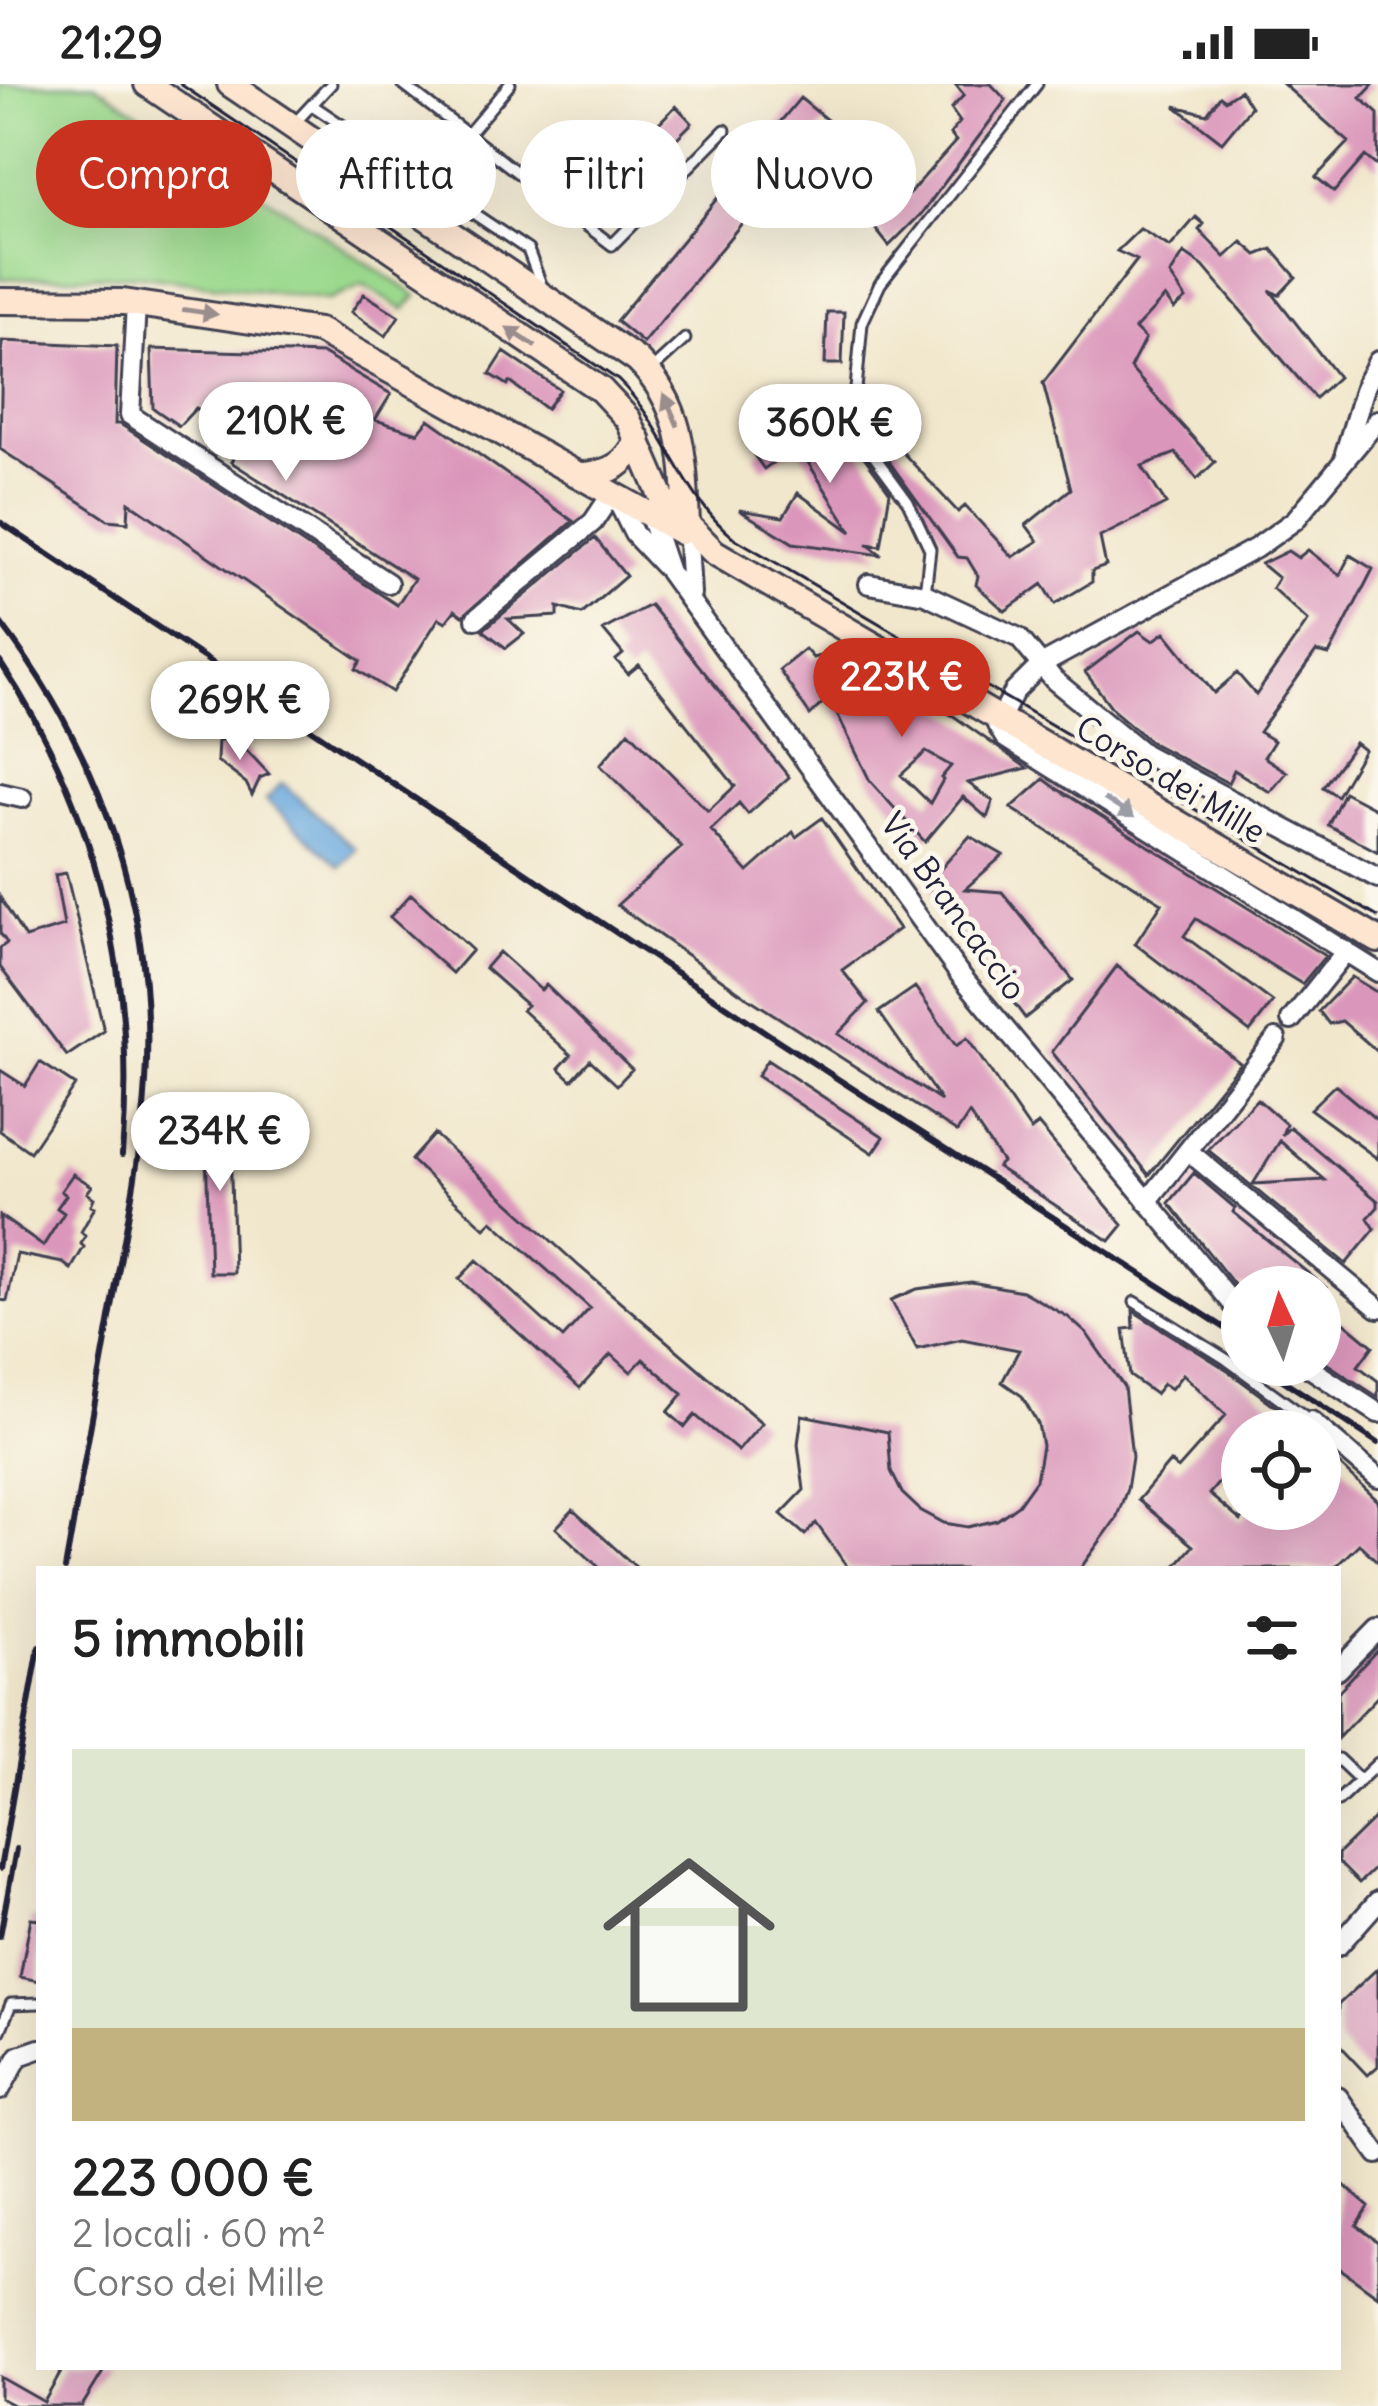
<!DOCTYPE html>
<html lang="it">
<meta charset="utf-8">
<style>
:root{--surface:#fff;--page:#f2f2f2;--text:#222;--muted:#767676;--line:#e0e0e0;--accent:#c8321e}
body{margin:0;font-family:Delius,sans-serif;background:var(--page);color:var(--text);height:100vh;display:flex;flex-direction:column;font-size:45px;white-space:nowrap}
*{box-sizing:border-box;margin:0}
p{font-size:39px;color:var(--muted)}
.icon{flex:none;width:66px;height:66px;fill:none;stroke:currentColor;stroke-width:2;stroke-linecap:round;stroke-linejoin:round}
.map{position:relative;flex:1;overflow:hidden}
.drawer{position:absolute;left:36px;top:1482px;width:1305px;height:804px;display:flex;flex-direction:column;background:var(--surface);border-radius:0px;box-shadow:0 12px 48px #0002}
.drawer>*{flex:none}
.top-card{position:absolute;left:36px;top:36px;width:1308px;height:108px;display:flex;gap:24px}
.needle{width:78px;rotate:356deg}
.tools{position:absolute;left:1221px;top:1182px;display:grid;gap:24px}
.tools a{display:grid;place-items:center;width:120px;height:120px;border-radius:50%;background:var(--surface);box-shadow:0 12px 48px #0002;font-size:60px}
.price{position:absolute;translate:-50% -102px;padding:0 27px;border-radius:42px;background:#fff;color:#222;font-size:39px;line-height:78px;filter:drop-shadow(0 3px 6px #0008)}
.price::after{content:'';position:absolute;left:50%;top:72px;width:36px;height:27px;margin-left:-18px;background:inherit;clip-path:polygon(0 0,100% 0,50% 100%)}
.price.current{background:var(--accent);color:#fff}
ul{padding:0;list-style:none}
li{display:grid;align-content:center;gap:24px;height:636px;padding:0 36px}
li+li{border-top:3px solid var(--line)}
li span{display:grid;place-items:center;height:372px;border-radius:0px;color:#555}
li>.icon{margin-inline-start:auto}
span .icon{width:216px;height:216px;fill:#fffc;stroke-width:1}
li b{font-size:51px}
h2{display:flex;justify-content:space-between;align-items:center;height:144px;padding:0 36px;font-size:51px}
.chip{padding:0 42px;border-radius:54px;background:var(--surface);box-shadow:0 12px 48px #0002;font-size:42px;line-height:108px}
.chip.current{background:var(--accent);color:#fff}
.status{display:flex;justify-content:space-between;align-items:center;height:84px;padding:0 60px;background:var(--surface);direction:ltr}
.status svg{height:33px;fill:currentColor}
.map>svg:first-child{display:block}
.green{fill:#9bd98d;stroke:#5e7e64;stroke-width:3}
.water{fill:#6aa9dd;stroke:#46668c;stroke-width:3}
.building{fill:#db97bb;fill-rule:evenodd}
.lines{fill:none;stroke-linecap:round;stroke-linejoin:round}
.lane-casing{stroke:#414051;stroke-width:15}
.street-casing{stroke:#414051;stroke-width:24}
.secondary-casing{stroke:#414051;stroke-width:30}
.lane{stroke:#fff;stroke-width:9}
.street{stroke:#fff;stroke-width:18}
.secondary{stroke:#fde5d0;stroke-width:24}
.tram{stroke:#22223b;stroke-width:3}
.rail{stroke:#22223b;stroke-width:6}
.oneway{fill:#9a8d8d}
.oneway2{fill:#9c9ca7}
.labels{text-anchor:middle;stroke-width:10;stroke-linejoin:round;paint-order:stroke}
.street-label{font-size:33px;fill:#22223b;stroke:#fbf7ec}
</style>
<div class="status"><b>21:29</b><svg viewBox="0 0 49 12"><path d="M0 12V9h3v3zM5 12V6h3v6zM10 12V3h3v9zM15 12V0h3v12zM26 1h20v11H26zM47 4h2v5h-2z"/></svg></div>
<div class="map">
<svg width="1378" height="2322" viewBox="0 0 1378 2322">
<rect width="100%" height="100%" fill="#fbf7ec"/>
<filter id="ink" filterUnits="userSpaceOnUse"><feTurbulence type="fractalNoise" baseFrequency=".00833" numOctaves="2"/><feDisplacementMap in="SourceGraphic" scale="24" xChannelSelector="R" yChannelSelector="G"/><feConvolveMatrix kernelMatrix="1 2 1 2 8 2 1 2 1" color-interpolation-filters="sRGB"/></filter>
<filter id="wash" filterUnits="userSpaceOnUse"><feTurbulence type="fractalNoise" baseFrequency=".004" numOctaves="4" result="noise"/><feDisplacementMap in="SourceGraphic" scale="48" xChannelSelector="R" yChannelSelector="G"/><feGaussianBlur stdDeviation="2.7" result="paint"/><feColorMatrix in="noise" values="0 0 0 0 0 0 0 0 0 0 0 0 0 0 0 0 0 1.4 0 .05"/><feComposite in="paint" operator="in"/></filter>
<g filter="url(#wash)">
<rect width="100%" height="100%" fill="#f1e7cc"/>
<path class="green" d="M0,0H95L417,212L404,226L363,201L329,216L135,191L0,195Z"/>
<path class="water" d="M282,699L356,765L340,783L266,716Z"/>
<g id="blocks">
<path class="building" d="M955,0H991L1006,16L922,129L889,162L870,138L907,112L956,57L950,50L960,38L951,25L964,11Z
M1283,0H1374L1361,14L1378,30V83L1365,72L1334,108L1316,93L1349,58Z
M1240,6L1251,23L1222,58L1175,22L1207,30L1220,12L1225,16Z
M800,14L827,36L643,259L616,237Z
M676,22L692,39L618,113L602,96Z
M1196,133L1204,140L1199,146L1225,173L1242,158L1257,171L1272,165L1296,193L1279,211L1270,206L1338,293L1315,314L1203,182L1184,169L1170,191L1186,215L1174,225L1165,213L1135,245L1145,255L1130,284L1215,378L1197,395L1176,369L1142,382L1166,420L1100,453L1106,482L1092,487V498L1055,520L1043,500L1005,527L976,501L978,492L967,474L958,473L869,350L879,343L958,428L965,422L1013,473L1038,457L1026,441L1071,405L1043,299L1137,176L1117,167L1140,145L1170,163Z
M364,210L399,232L386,252L351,228Z
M827,228H844L842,280H825Z
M2,257L117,262L115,340H120L397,521L414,495L231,378L245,352L196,324L179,342L153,324L151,265L323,270L391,310L375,336L418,349L429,335L573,437L463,532L455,526L446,538L439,534L392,608L356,585L361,577L129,418L128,438L108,436L0,365Z
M504,268L560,306L546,325L510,298L508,301L490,290Z
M835,313L845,328L851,355L890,408L881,462L867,460L882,471L793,459L739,426L783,433L798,409L852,448L797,361L764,385L754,371Z
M595,454L626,492L582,530L558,523V532L508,535L524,550L506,564L483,546Z
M1308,466L1340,491L1350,471L1373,485L1329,571L1316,568L1259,648L1274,657L1264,673L1287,688L1270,708L1234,686L1228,699L1152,659L1115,628L1085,588L1139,547L1153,557L1165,548L1214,609L1237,589L1256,611L1308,537L1272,504L1278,494L1261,480L1288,467L1298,474Z
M650,521L789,693L748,730L739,719L711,746L748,788L793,748L796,753L822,734L899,845L842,886L868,919L838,950L941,1017L879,928L915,903L956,962L967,954L1031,1047L1038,1040L1123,1141L1110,1157L997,1083L1002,1078L969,1030L957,1048L742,910L617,821L682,763L600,681L629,647L708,727L735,702L639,581L628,590L616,576L623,570L603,546Z
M805,565L813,574L840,566L863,585L955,633L1027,684L968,699L993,717L987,734L963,713L925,758L870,697L829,613L810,631L779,586ZM926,668L951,682L941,694L943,696L930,719L901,691Z
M236,655L269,690L260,694L252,711L246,699L217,677L218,656Z
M1355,659L1364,666L1337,712L1323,703Z
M1044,695L1056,704L1325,872L1302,900L1196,835L1184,852L1273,918L1250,948L1135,860L1162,819L1011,724Z
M1344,708L1378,726V768L1328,741Z
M970,752L1003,771L965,805L1002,808L1073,896L1025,934L927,800Z
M66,789L104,947L67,972L0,883V864L7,859L0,849V813L25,854L64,842L55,791Z
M411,810L472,866L452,889L390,833Z
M499,868L541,906L546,901L632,985L617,1001L590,976L572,996L559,984L571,971L522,926L527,921L485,884Z
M1117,882L1240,979L1149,1091L1052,968Z
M1352,893L1378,909V968L1342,937L1329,940L1319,927Z
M767,976L884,1053L873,1069L757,992Z
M40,978L75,1001L30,1068L0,1047V986L25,1002Z
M1335,1001L1378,1037V1075L1310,1025Z
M1257,1015L1286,1040L1282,1051L1290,1043L1378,1117V1123L1368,1134L1375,1145L1346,1180L1208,1066ZM1280,1057L1325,1096L1253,1100Z
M229,1030L234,1189H210L205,1031Z
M434,1050L580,1183L762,1339L738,1367L695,1331L685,1343L668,1328L683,1310L643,1275L631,1288L611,1270L580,1304L459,1195L477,1176L563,1254L590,1224L492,1137L485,1144L411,1076Z
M1194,1089L1235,1124L1233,1128L1325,1203H1236L1169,1119Z
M73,1090L92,1102L87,1109L94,1114L91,1121L95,1123L81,1148L85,1152L81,1160L84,1163L71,1185L63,1179L17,1170L7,1217L0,1216V1132L43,1162L64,1129L57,1124L66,1111L61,1107Z
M971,1198L1022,1207L1068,1233L1087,1250L1124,1303L1132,1373L1127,1405L1116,1435L1080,1485H849L816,1439L805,1451L781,1430L804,1406L798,1360L802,1331L888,1348L891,1387L902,1409L920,1426L944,1439L968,1443L997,1436L1018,1421L1036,1396L1042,1362L1038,1340L1022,1312L1002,1298L1019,1266L962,1255L917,1265L891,1216L917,1205Z
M1133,1227L1221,1282L1289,1332L1302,1347H1242V1371L1209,1410L1241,1437L1251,1425H1320V1362L1378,1417V1478L1359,1460L1333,1485H1173L1193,1462L1138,1416L1170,1378L1178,1385L1226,1331L1183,1290L1171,1305L1163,1300L1155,1310L1130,1292L1124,1245L1134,1244Z
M1343,1237L1373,1262L1358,1282L1378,1297V1313L1320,1275V1263Z
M573,1426L638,1485H601L556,1444Z
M1378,1565V1612L1338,1654V1608Z
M1378,1731V1781L1359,1799L1338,1778V1770Z
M31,1834L39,1835V1897L20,1893Z
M1378,1884V1982L1368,1991L1338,1959V1921Z
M1338,2096L1369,2123L1357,2142L1378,2158V2212L1338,2183Z
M64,2283H106L82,2322H15L0,2314V2293L44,2318Z"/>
</g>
</g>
<g filter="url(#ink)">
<use href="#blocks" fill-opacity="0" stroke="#414051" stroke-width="3"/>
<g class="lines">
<g class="lane-casing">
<path id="lane" d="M402,0L612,161L725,46
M312,21L528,166L542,203
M292,42L331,0
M468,50L510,0
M649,288L685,255
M925,510L930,465L908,418L858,350L854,327L862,239L880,200L1037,0
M1135,1218L1226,1275L1311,1337
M1338,1675L1360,1696
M1338,1717L1378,1679
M0,1947L11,1920L39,1919"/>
</g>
<g class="street-casing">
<path id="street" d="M136,220L130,331L388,499
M1378,336L1295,436L1256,464L1041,581L1014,608L997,641L1005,654L1378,888
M1345,369L1366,300L1378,277
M613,408L634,450L664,482
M649,429L669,488L958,888L1242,1231
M687,440L691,510
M869,500L925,510L1019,554L1054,596L1144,670L1378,794
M476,535L593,438L613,408
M0,709L22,714
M1291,936L1346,867
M1188,1067L1378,1224
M1147,1118L1276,955
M1305,1281L1378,1329
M1311,1337L1378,1394
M1338,1586L1378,1545
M1338,1862L1378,1817
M0,2006L19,1972L39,1965
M1338,2013L1378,2070"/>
</g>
<g class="secondary-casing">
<path id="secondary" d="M147,0L601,306L628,335L663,416L714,468L1378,856
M230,0L637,276C685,323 684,377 687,440
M0,217L123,218L319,247L681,448
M584,391C611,389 627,380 638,355"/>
</g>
<use href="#lane" class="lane"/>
<use href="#street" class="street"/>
<use href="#secondary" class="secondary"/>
<path class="tram" d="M180,0L618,296C666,342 681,411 734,454L1378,833"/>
<path class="rail" d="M0,438L779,957L1242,1255
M0,538C102,672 157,829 146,998C142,1068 127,1137 115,1206C98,1299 82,1392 65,1485
M0,578C97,723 138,898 122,1071
M1260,1281L1378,1359
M0,1785L39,1563
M0,1852L16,1765"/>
</g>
<defs><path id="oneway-solid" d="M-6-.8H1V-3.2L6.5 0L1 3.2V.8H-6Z" transform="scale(3)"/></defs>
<g class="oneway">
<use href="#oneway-solid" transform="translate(200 228) rotate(8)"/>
<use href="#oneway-solid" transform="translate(521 253) rotate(-147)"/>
<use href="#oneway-solid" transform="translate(671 326) rotate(-113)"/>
</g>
<use class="oneway2" href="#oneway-solid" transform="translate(1119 724) rotate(32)"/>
</g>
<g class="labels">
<g class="street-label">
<text transform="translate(1171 695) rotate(31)" y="12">Corso dei Mille</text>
<text transform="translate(954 822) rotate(54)" y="12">Via Brancaccio</text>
</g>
</g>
</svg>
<div class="tools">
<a><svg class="needle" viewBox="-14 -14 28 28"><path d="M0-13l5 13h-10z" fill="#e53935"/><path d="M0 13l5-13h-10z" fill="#767676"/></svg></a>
<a><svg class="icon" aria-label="locate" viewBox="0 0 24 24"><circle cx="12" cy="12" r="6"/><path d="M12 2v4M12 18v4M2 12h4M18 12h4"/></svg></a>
</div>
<b class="price" style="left:286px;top:400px">210K €</b>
<b class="price" style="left:830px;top:402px">360K €</b>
<b class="price current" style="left:902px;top:656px">223K €</b>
<b class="price" style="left:240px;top:679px">269K €</b>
<b class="price" style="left:220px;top:1110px">234K €</b>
<div class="top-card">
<a class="chip current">Compra</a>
<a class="chip">Affitta</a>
<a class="chip">Filtri</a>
<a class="chip">Nuovo</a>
</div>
<section class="drawer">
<h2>5 immobili<svg class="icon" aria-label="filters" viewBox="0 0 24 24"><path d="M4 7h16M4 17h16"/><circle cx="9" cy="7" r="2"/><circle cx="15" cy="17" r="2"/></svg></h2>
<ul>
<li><span style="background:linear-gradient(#dfe7d0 75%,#c2b280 0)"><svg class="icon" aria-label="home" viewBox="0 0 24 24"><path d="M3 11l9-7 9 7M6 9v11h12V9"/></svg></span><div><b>223 000 €</b><p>2 locali · 60 m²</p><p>Corso dei Mille</p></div></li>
</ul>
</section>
</div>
